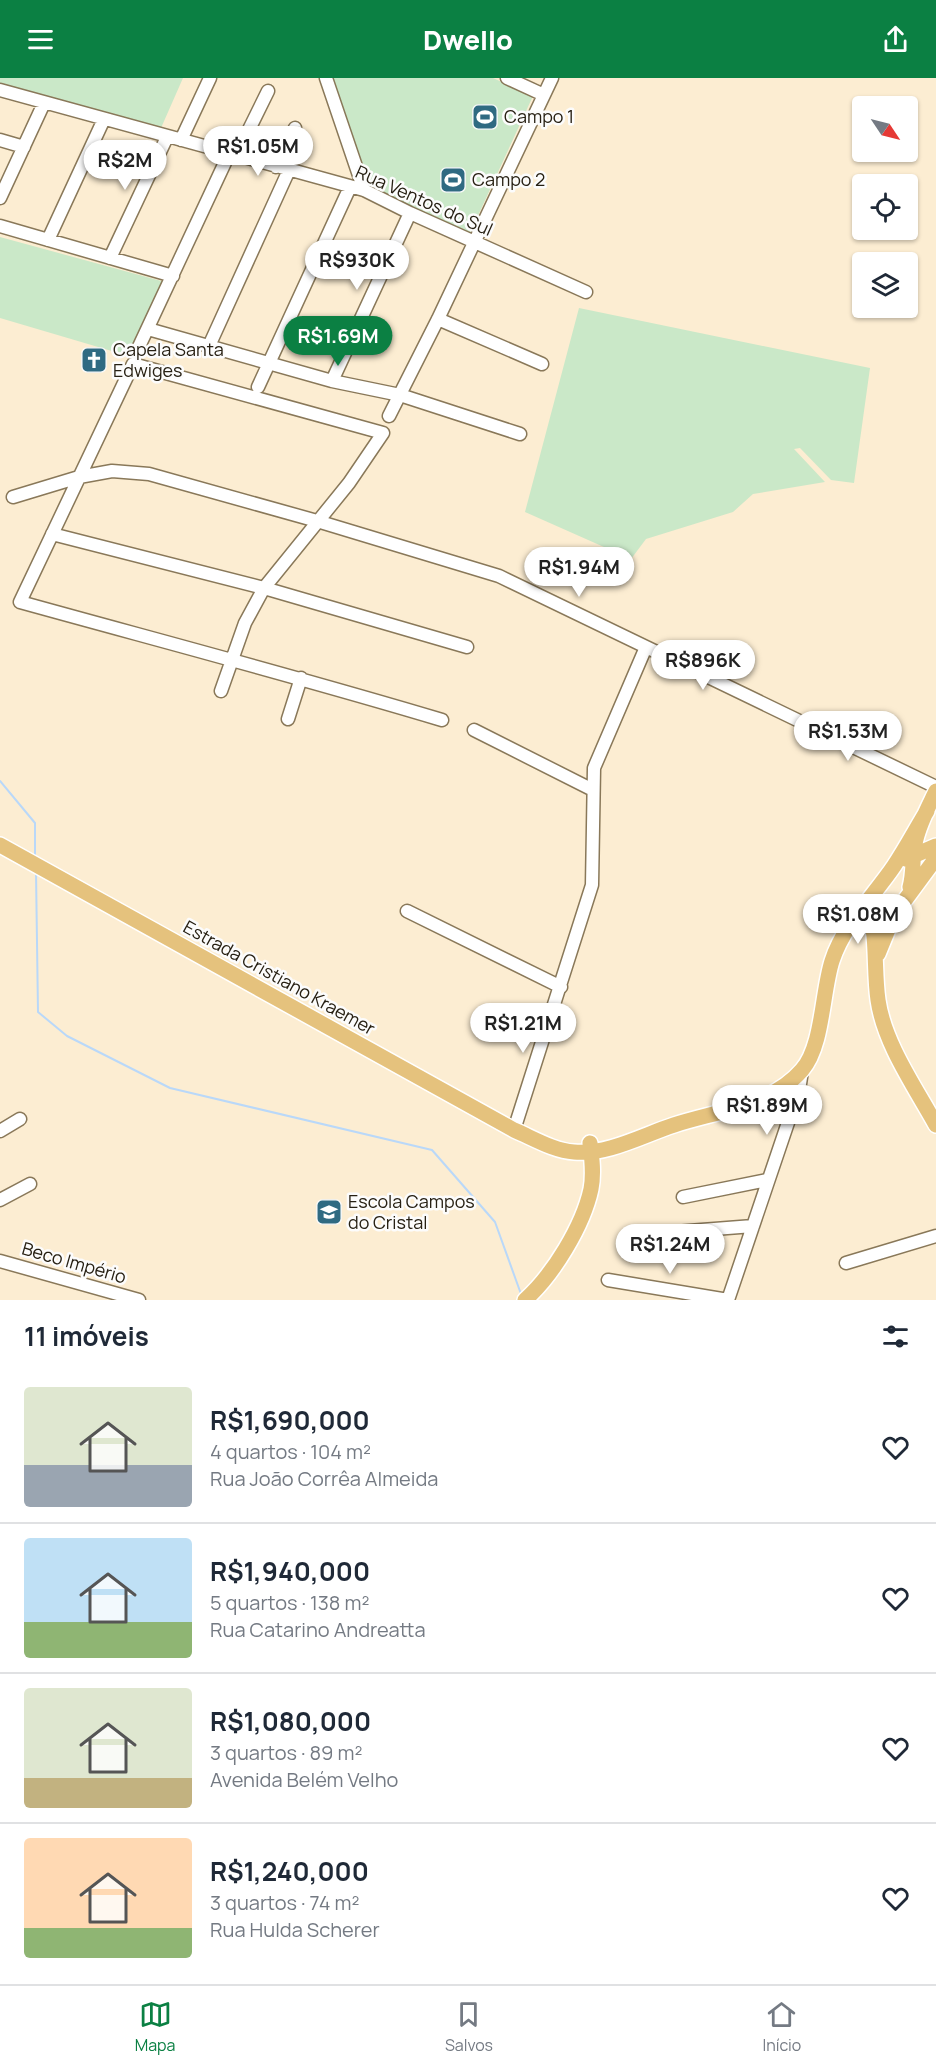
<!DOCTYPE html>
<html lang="pt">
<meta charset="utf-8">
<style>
:root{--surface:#fff;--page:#f6f6f7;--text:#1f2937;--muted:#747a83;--line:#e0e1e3;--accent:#0b8043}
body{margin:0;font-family:Manrope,sans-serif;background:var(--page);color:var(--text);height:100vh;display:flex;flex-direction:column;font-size:22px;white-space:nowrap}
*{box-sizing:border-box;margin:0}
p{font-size:20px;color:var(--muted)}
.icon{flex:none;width:33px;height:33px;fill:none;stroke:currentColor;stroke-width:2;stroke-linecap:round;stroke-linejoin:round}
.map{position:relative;height:1222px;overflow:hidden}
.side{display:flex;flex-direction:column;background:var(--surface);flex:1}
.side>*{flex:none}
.needle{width:39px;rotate:125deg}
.fabs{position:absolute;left:852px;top:18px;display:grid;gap:12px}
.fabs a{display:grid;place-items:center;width:66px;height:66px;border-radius:6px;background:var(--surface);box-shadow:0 2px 4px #0004;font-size:30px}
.price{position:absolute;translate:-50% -51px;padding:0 14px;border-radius:21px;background:#fff;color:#222;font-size:20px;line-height:39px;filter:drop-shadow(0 2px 3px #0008)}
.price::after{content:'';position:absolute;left:50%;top:36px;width:18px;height:14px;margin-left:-9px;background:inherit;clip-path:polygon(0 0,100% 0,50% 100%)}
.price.active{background:var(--accent);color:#fff}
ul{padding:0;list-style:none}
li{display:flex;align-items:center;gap:18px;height:150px;padding:0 24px}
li+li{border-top:2px solid var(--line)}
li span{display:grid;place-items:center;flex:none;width:168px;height:120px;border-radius:6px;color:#555}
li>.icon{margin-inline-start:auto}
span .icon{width:72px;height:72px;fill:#fffc;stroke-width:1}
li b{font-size:26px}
h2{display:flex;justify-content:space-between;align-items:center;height:72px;padding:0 24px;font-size:26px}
header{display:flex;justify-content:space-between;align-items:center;height:78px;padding:0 24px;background:var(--accent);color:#fff;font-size:27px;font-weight:800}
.tabs{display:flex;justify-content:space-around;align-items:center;height:84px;border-top:2px solid var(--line);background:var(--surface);font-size:16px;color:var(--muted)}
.tabs a{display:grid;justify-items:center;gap:3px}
.tabs .active{color:var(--accent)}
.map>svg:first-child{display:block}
.green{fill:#cae8c8}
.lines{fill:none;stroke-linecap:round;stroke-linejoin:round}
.stream{stroke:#b9d8f9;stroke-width:2}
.minor-casing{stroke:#897859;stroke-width:15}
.major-casing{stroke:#fff;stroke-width:18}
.minor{stroke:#fff;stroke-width:12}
.major{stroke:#e5c27d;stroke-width:15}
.labels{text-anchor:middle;stroke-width:5;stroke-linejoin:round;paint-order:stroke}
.poi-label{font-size:18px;fill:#272013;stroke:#fcfcfc;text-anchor:start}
.street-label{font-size:18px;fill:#272013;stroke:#fcfcfc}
</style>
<header><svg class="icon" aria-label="menu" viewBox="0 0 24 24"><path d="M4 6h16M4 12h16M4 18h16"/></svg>Dwello<svg class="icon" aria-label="share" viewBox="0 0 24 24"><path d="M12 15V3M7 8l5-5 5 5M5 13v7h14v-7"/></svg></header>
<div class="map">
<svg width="936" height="1222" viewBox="0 0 936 1222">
<rect width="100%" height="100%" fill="#fcedd2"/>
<path class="green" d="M0,0H183L161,50L0,5Z
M330,0H493L533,18L470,155L367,108Z
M0,159L165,204L132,279L0,240Z
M579,230L870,290L854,405L831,402L800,370L794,371L825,404L753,416L733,434L646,461L631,481L525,434Z"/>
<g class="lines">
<path class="stream" d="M0,703L35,745V779
M36,794L38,934L67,958L170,1010L432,1072L495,1144L521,1216"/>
<g class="minor-casing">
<path id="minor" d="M326,0L364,112
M507,0L544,17
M0,12L364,112L410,135L586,214
M0,62L24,69
M181,62L210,0
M236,78L268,13
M276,89L295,50
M0,120L44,25
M0,148L173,198
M48,162L104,41
M110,180L167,59
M438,241L542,286
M148,251L332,303L400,317L520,356
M209,268L289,92
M136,275L229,76
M332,303L410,135
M258,309L350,109
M389,338L438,241L552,0
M13,419L79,399L112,393L149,396L317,443L499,498L936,709
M52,456L264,510L467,569
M221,613L245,545L264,510L349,405L383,355L133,286L20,524C161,563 302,600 442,642
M288,641L301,600
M474,652L593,712
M407,833L561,909
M514,1052L592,807L594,690L646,569
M0,1053L20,1041
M683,1119L767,1102
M0,1122L30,1106
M637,1157L753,1148
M0,1183L139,1222
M846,1185L936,1158
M608,1202L728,1222
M728,1222L799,1012L802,993"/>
</g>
<g class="major-casing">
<path id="major" d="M0,767L514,1052C533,1060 554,1073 574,1074C608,1077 643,1057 674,1047C717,1033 771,1028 802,992C823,968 822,914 832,883C844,846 873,819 894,788C906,770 916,751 927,733
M906,781L936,768
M910,809C914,795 912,781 915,766C918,748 928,730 936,713
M870,823C863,835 873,845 874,858C876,879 875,901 878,922C884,965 915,1009 936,1047
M878,876L894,837L936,780
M781,1010L790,1015L795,1023
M525,1222C553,1197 583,1148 591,1111C594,1096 592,1080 590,1065"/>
</g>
<use href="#minor" class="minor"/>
<use href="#major" class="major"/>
</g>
<defs>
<g id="stadium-square" transform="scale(1.35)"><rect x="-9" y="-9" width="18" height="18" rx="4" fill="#2f6a82" stroke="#fcfcfc"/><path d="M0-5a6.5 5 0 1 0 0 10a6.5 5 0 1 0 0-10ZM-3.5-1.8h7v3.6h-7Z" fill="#fff"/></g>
<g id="church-square" transform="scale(1.35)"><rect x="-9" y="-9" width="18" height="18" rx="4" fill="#2f6a82" stroke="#fcfcfc"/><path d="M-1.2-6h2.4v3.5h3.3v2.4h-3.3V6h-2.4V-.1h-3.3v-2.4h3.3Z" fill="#fff"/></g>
<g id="school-square" transform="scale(1.35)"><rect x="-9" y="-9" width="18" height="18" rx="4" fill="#2f6a82" stroke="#fcfcfc"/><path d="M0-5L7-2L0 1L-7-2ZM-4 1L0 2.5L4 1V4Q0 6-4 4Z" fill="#fff"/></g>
</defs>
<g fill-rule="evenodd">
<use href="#stadium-square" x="485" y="39"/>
<use href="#stadium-square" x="453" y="102"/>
<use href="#church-square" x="94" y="282"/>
<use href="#school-square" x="329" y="1134"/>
</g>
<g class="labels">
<g class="poi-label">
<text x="504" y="45">Campo 1</text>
<text x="472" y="108">Campo 2</text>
<text x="113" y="278">Capela Santa<tspan x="113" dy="21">Edwiges</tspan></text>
<text x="348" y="1130">Escola Campos<tspan x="348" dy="21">do Cristal</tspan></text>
</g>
<g class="street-label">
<text transform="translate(424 123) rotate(24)" y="6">Rua Ventos do Sul</text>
<text transform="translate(279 900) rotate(29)" y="6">Estrada Cristiano Kraemer</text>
<text transform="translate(74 1185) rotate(16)" y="6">Beco Império</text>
</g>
</g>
</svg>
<div class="fabs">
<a><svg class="needle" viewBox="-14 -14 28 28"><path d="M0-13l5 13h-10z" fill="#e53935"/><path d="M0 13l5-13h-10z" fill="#747a83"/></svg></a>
<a><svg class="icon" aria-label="locate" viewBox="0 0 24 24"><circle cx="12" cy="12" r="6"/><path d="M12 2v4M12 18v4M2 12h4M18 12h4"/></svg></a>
<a><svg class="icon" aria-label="layers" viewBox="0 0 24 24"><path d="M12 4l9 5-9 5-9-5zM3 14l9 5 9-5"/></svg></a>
</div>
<b class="price" style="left:258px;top:99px">R$1.05M</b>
<b class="price" style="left:125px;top:113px">R$2M</b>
<b class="price" style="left:357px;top:213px">R$930K</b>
<b class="price active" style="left:338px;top:289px">R$1.69M</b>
<b class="price" style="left:579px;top:520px">R$1.94M</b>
<b class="price" style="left:703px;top:613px">R$896K</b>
<b class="price" style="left:848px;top:684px">R$1.53M</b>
<b class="price" style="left:858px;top:867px">R$1.08M</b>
<b class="price" style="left:523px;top:976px">R$1.21M</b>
<b class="price" style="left:767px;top:1058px">R$1.89M</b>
<b class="price" style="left:670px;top:1197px">R$1.24M</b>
</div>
<section class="side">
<h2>11 imóveis<svg class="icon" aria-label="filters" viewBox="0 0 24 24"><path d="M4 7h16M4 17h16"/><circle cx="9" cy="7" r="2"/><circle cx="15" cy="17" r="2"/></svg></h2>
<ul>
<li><span style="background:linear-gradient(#dfe7d0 65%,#9aa5b1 0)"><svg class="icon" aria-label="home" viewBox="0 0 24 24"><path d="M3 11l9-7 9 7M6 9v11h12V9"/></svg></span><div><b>R$1,690,000</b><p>4 quartos · 104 m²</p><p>Rua João Corrêa Almeida</p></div><svg class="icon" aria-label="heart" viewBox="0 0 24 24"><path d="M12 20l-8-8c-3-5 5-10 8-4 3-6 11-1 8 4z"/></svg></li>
<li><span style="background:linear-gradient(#bfe0f5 70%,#8fb573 0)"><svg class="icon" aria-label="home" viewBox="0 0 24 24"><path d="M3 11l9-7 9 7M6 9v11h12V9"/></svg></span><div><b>R$1,940,000</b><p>5 quartos · 138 m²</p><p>Rua Catarino Andreatta</p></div><svg class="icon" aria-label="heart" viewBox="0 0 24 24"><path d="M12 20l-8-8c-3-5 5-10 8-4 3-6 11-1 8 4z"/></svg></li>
<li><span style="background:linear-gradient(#dfe7d0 75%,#c2b280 0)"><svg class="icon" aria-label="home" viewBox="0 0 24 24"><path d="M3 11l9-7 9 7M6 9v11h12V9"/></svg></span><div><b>R$1,080,000</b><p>3 quartos · 89 m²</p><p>Avenida Belém Velho</p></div><svg class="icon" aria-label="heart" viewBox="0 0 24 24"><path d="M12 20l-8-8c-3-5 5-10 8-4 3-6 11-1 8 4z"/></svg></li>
<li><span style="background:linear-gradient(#ffd9b3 75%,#8fb573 0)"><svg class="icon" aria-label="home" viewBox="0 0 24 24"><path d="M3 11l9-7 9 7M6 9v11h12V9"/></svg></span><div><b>R$1,240,000</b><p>3 quartos · 74 m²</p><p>Rua Hulda Scherer</p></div><svg class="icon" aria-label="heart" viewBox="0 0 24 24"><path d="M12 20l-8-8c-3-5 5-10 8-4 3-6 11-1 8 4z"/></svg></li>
</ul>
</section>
<nav class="tabs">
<a class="active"><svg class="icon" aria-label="map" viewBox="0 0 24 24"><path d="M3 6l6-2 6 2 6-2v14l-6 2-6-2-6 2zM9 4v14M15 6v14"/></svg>Mapa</a>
<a><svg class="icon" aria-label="saved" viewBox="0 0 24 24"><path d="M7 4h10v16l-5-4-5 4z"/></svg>Salvos</a>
<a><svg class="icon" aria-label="home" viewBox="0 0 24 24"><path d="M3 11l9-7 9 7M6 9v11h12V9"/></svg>Início</a>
</nav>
